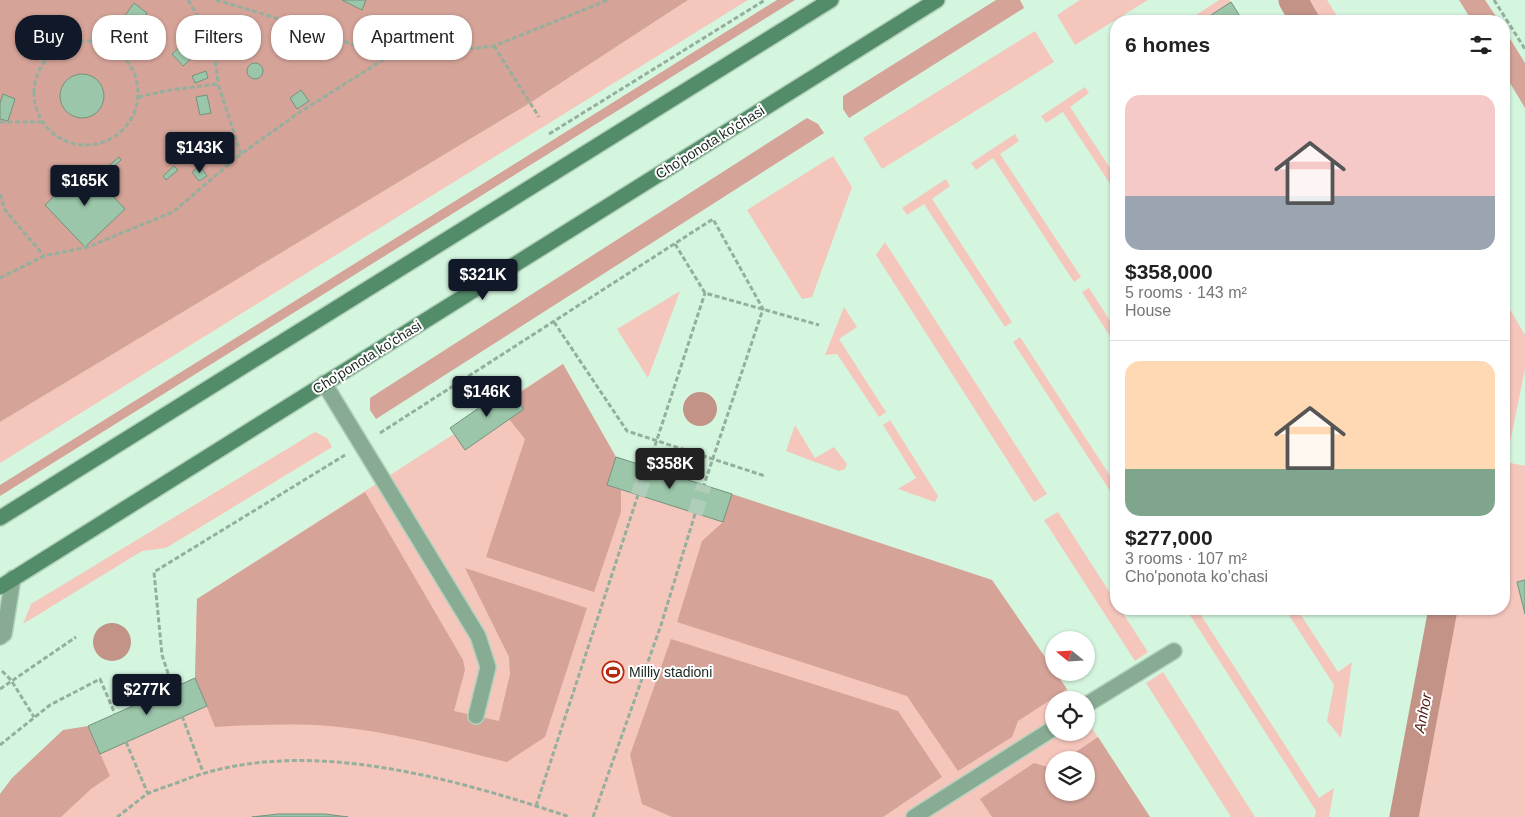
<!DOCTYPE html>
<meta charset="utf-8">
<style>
:root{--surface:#fff;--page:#f6f6f6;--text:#222;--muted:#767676;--line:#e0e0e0;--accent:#111827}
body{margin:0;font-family:Helvetica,sans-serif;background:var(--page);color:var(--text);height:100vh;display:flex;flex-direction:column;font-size:19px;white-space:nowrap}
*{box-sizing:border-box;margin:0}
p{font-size:16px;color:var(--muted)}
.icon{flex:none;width:28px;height:28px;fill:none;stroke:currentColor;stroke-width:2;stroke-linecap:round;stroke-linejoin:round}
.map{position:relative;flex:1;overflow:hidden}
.panel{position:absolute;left:1110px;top:15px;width:400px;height:600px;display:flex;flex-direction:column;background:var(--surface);border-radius:20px;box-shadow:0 1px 4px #0004}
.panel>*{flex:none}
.hud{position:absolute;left:15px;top:15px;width:475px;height:45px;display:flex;gap:10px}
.needle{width:32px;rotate:288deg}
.fabs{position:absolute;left:1045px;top:631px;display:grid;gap:10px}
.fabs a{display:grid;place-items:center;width:50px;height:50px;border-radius:50%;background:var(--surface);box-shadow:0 1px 4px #0004;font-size:25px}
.price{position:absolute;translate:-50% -42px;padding:0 11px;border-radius:5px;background:var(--accent);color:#fff;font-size:16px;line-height:32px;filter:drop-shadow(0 1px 2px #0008)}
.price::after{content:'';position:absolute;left:50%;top:30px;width:15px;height:11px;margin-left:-8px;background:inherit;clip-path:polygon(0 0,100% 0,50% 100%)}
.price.on{background:#222;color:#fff}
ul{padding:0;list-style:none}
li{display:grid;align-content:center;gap:10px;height:265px;padding:0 15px}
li+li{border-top:1px solid var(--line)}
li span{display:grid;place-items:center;height:155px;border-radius:15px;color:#555}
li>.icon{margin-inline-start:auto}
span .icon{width:90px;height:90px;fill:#fffc;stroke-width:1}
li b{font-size:21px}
h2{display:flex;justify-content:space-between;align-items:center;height:60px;padding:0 15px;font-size:21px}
.chip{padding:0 18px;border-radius:20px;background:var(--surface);box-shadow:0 1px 4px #0004;font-size:18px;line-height:45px}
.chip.on{background:var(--accent);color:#fff}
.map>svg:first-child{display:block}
.green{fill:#f5c6bc;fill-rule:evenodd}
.forest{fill:#d5a398}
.water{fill:#c39388}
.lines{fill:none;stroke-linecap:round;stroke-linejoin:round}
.canal{stroke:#c39388;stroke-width:29}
.building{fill:#9bc6a9;stroke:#73937e}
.street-tunnel{stroke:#afcdb9;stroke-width:15;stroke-dasharray:15 8;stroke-linecap:butt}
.lane-casing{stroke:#b3d1bc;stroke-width:18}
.secondary-casing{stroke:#b3d1bc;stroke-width:18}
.path{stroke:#95af9d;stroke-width:3;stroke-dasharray:5 2.5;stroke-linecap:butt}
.lane{stroke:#87ac93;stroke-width:15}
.secondary{stroke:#538c68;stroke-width:15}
.labels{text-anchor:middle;stroke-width:4;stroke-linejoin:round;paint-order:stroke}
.street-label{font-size:14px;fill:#1a271f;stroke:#fff}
.poi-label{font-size:14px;fill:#1a271f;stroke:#fff;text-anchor:start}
.water-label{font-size:15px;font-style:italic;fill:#53180d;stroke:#fff}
</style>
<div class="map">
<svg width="1525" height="817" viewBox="0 0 1525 817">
<rect width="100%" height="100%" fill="#d4f6df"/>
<path class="green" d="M688,0H748L0,463V422L530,103Z
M1080,0H1148L1075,45L1057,15Z
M1219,0H1229L1231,2L1211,16L1215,21H1187Z
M1302,0H1327L1340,21H1315Z
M1035,31L1054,62L882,169L863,138Z
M1085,87L1089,93L1070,107L1116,177V193L1063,112L1046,123L1041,116Z
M1015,134L1019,141L1000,154L1081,277L1074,282L993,158L976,170L971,163Z
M833,156L852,187L812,297L802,299L747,210Z
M946,179L950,186L932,199L1012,322L1005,327L924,204L907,215L902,208Z
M885,242L1047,494L1034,502L876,255Z
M1089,288L1116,330V346L1082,292Z
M680,291L648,378L617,329Z
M1504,299L1525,335V369L1506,462L1525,466V817H1416L1455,609H1504V351L1506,339L1504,336Z
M844,307L857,327L839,339L886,412L879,417L837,354L825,355Z
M1020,337L1116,485V500L1013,342Z
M563,364L616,457L992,580L1074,700H1054V732H1086V719L1150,817H14L58,771L195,678L197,599ZM1054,760H1086V792H1054Z
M890,420L938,496L935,502L898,489L916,478L883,425Z
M795,425L815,458L834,447L847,464L845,469L839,471L786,451Z
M315,432L327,438L332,447L166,548L142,551L23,624L31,604Z
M1058,512L1116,602V609H1120L1148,652L1135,661L1044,520Z
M1186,609H1197L1319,798L1334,788L1329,817H1315L1316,811Z
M1285,609H1297L1338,672L1352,662L1341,738L1327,721L1334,685Z
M1163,672L1255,817H1231L1146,683Z"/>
<path class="forest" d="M0,0H688L530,103L0,422Z
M777,0H795L0,496V485Z
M996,0H1020L1024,8L849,118L843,109V96Z
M1459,0H1485L1499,21H1472Z
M1504,29L1525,63V108L1504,73Z
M807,118L818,124L824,133L376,419L370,410V398Z
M563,364L616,457L607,485L621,490V512L594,592L486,557L525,439L509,419L524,409L515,396Z
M365,492L463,660L465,670L454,711L499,721L510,674L509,657L465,568L587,608L545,737L507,762C449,748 390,731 330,726C292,723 253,725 215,727L195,678L197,599Z
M732,494L992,580L1067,689L1018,721L1012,737L958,771L907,696L677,622L702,541L723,522Z
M671,639L898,711L942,777L883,817H672L642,804L630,755Z
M88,726L110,776L91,789L61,817H0V794L12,778L63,730Z
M1098,737L1150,817H992L980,799L1034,763L1051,768L1054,767V792H1086V760H1064Z"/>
<path class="water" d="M683 409a17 17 0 1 1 34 0a17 17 0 1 1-34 0Z
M93 642a19 19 0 1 1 38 0a19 19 0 1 1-38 0Z"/>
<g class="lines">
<path class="canal" d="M1293,0L1305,21
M1404,817L1443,609"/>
</g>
<path class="building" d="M342,0H366L362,10Z
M1231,2L1243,21H1215L1211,15Z
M134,3L147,13L137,27L123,18Z
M188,39L200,51L183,66L172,54Z
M247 71a8 8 0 1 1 16 0a8 8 0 1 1-16 0Z
M206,71L208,78L195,83L192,76Z
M60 96a22 22 0 1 1 44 0a22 22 0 1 1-44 0Z
M301,90L309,101L297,109L290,98Z
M3,94L15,99L8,121L0,119V103Z
M207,95L211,113L200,115L196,97Z
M119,157L121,160L108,172L105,169Z
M174,166L178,170L166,180L163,176Z
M200,166L207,176L199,181L192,172Z
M85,167L125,209L85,247L45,205Z
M509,387L524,409L465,450L450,428Z
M616,457L732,494L723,522L607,485Z
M1525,580V614L1517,582Z
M195,678L207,706L100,754L88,726Z
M278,814H325L348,817H252Z"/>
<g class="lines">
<path class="street-tunnel" d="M638,495L648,467
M695,514L704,485"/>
<g class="lane-casing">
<path id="lane" d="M324,383L478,636L488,667L476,716
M0,637L4,634L13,578
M1086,705L1174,651
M914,817L1054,728"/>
</g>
<g class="secondary-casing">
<path id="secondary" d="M0,518L831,0
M0,587L937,0"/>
</g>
<path class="path" d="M188,0C205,27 216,52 218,84
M216,0C274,17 331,34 386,58
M1494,0L1525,49
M34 93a52 52 0 1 1 104 0a52 52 0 1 1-104 0Z
M494,46L539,117
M138,97L170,90L218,84L241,154
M0,122H42
M549,134L765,0
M0,194L5,210L44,256
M675,244L705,293L819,325
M0,278L44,256L88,247L173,212L241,154L300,112L386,58L494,46L608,0
M554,322L627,431L765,476
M380,433L713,219L763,309L704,485
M648,467L705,293
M2,671L11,680L34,717
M173,688L162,655L154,572L345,455
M0,689L76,637
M182,716L203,772
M126,742L148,794
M0,745L50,705L100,679L115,714
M536,806L638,495
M117,817C127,810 137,801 147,794C157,789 169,786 179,782C300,733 452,778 570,817
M593,817L661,625L695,514"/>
<use href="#lane" class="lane"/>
<use href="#secondary" class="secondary"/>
</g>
<defs>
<g id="stadium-ring" transform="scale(1.125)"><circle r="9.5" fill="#fff" stroke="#b6290f" stroke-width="1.5"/><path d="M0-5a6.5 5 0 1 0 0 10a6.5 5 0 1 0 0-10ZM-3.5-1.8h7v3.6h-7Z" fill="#b6290f"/></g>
</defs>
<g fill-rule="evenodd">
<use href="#stadium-ring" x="613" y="672"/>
</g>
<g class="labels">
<g class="street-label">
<text transform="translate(710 142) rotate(-32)" y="5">Cho'ponota ko'chasi</text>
<text transform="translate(367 357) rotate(-32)" y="5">Cho'ponota ko'chasi</text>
</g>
<g class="poi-label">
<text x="629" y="677">Milliy stadioni</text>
</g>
<g class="water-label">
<text transform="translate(1423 713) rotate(-79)" y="5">Anhor</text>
</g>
</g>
</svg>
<div class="fabs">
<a><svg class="needle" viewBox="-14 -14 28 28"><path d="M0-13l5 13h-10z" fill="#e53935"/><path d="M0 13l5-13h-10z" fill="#767676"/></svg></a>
<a><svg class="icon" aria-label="locate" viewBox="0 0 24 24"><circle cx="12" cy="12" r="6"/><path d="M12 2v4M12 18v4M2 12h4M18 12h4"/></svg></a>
<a><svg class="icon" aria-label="layers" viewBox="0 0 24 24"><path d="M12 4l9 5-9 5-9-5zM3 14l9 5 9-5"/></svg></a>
</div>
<b class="price" style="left:200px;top:174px">$143K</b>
<b class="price" style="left:85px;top:207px">$165K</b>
<b class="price" style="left:483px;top:301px">$321K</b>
<b class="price" style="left:487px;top:418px">$146K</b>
<b class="price on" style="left:670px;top:490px">$358K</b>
<b class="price" style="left:147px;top:716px">$277K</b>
<div class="hud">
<a class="chip on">Buy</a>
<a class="chip">Rent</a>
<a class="chip">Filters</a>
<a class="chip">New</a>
<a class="chip">Apartment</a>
</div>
<section class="panel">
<h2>6 homes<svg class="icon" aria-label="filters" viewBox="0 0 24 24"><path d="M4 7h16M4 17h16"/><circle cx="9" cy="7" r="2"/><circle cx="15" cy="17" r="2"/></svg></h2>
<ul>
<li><span style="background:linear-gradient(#f6c9c9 65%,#9aa5b1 0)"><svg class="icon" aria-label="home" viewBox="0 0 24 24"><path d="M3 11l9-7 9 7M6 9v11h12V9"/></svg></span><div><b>$358,000</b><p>5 rooms · 143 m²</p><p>House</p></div></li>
<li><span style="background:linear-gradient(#ffd9b3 70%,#7fa58c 0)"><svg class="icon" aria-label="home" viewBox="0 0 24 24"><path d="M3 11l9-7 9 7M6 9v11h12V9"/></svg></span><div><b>$277,000</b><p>3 rooms · 107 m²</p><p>Cho'ponota ko'chasi</p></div></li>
</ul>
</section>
</div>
